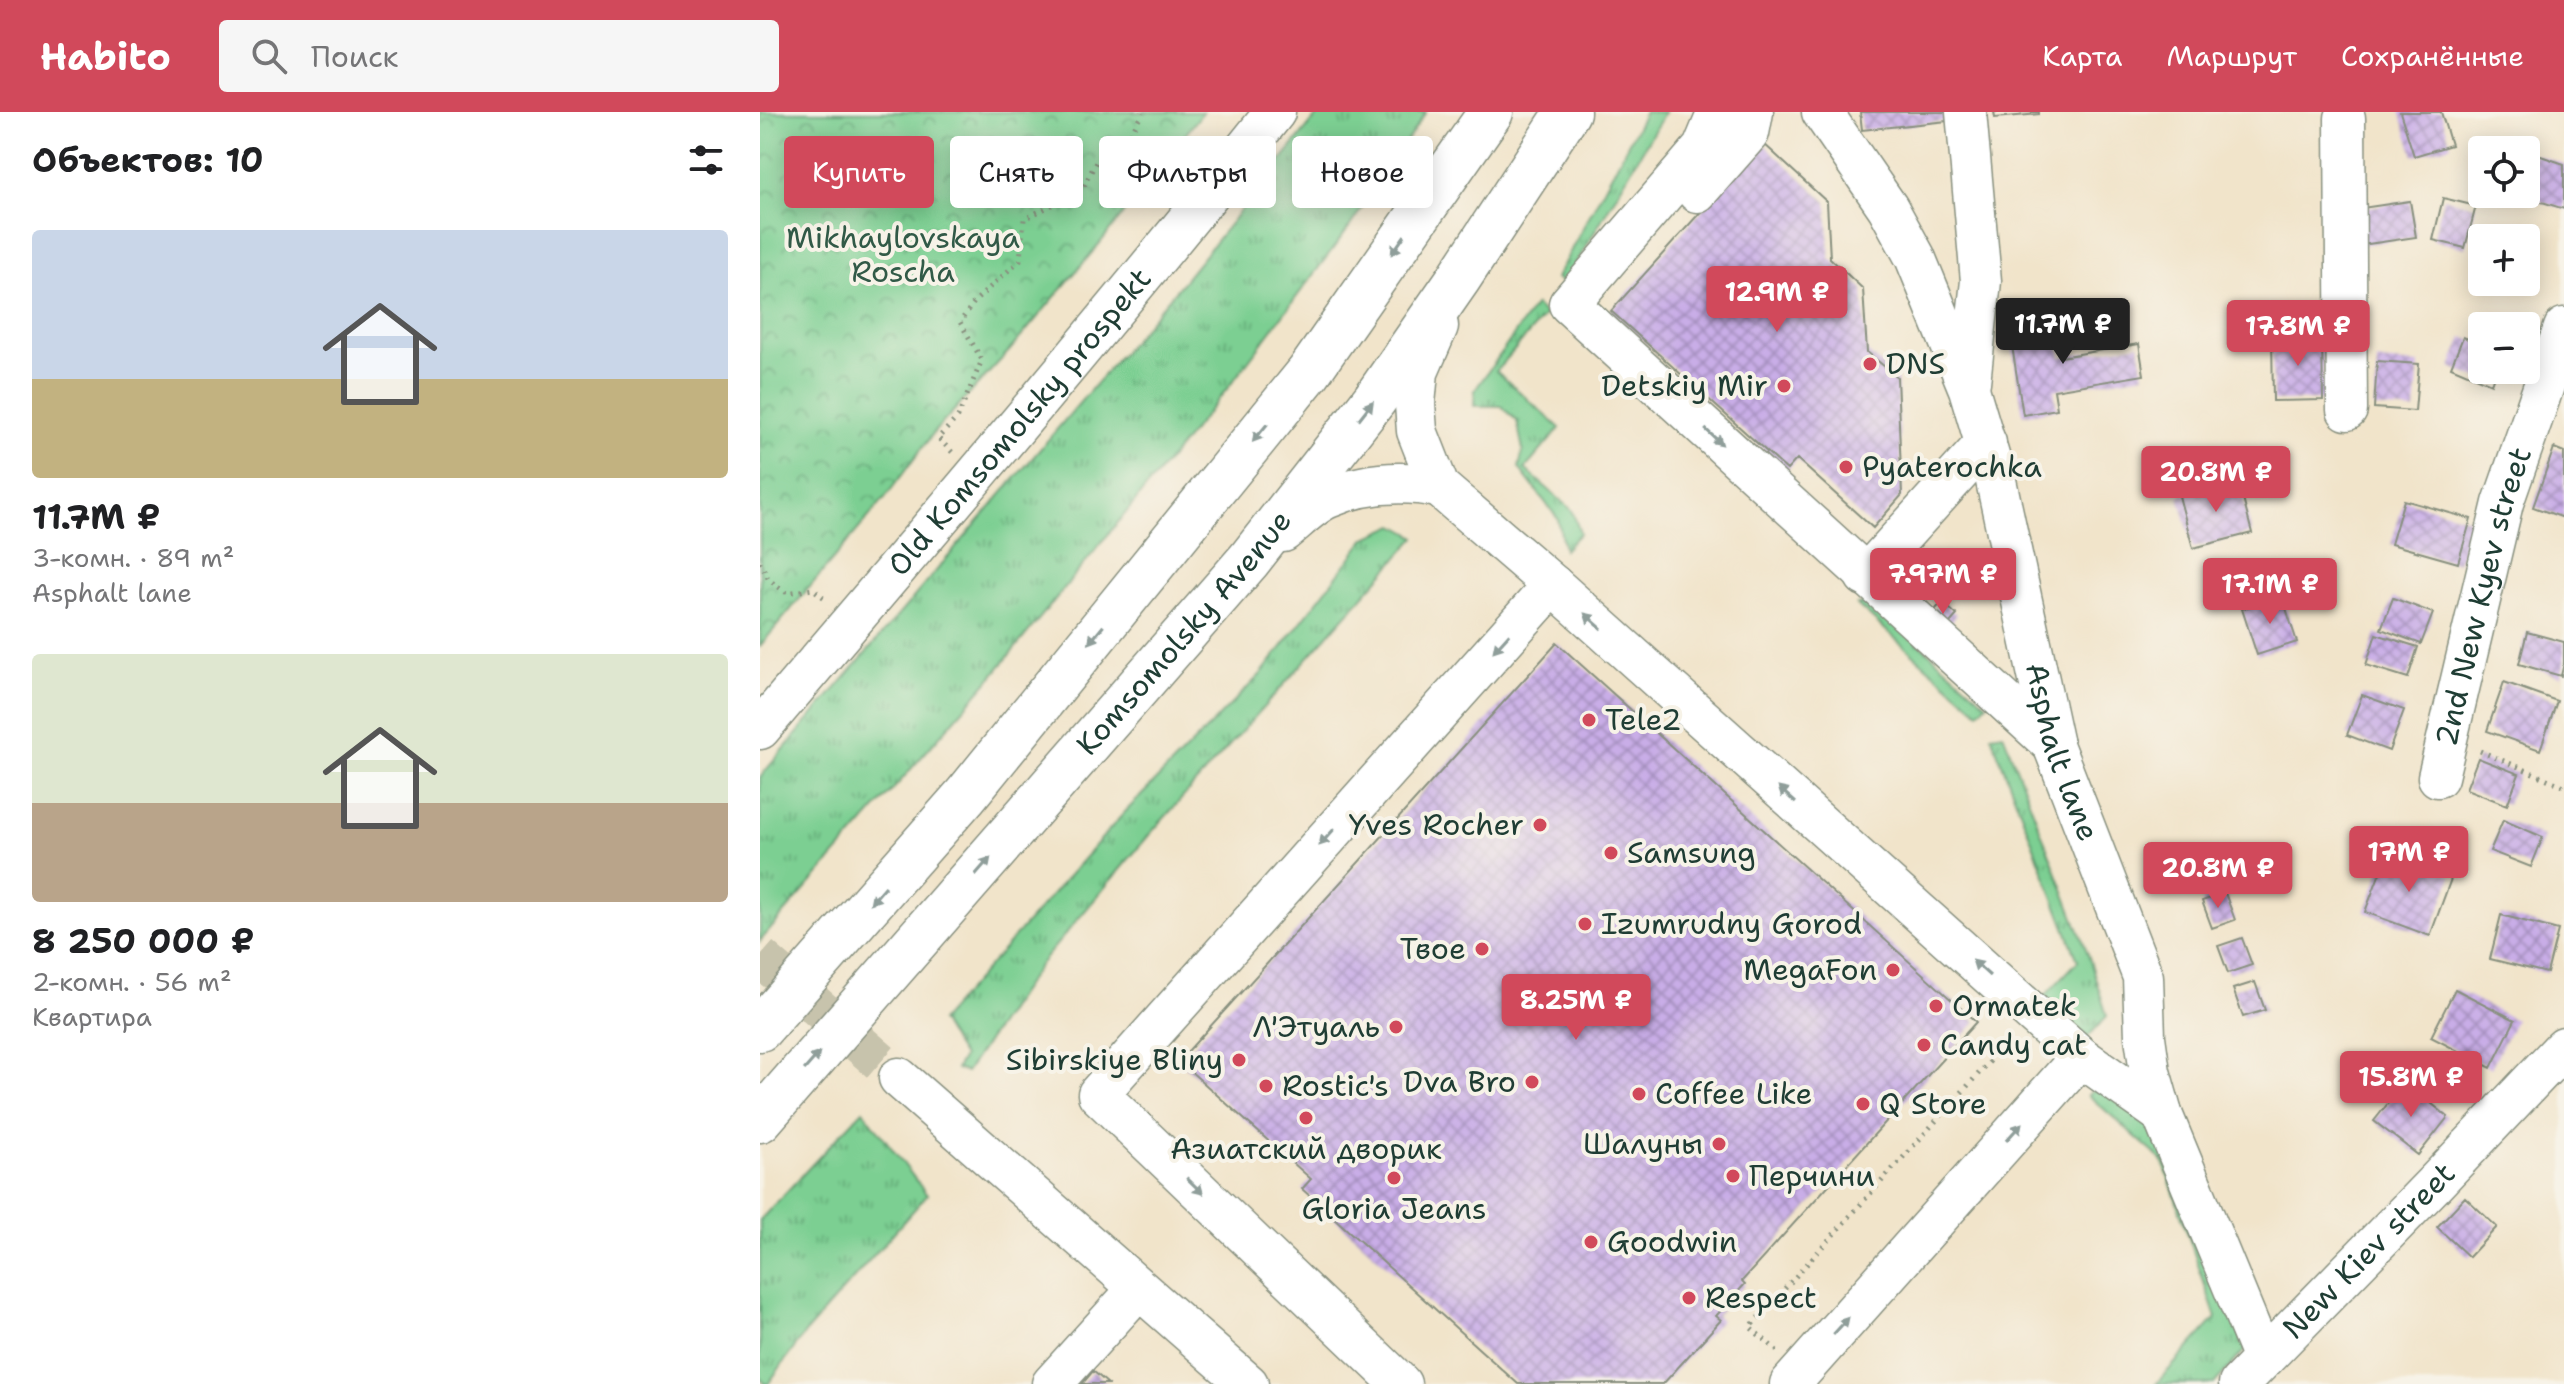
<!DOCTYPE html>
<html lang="ru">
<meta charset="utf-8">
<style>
:root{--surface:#fff;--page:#f6f6f6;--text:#202124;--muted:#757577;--accent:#d1495b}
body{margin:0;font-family:"Shantell Sans",sans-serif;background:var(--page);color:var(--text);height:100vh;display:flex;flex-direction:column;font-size:30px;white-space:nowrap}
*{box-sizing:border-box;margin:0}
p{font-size:26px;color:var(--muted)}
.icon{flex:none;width:44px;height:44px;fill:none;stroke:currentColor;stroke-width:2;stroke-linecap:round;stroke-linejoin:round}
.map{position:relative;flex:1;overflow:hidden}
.sheet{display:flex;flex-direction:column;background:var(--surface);width:760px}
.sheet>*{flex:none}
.guide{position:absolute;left:24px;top:24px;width:760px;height:72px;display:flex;gap:16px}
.fabs{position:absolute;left:1708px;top:24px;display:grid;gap:16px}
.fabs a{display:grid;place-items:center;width:72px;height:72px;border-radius:8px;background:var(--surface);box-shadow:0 4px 20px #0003;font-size:40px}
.price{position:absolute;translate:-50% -68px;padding:0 18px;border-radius:8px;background:var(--accent);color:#fff;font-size:26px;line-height:52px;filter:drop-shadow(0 2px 4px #0008)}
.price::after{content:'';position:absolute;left:50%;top:48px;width:24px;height:18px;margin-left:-12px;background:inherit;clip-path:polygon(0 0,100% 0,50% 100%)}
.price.selected{background:#222;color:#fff}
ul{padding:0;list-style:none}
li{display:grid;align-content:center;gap:16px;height:424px;padding:0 32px}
li span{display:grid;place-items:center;height:248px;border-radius:8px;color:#555}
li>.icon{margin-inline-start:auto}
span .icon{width:144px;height:144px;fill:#fffc;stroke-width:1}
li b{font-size:34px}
h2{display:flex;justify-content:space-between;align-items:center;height:96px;padding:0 32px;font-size:34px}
.chip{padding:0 28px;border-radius:8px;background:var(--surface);box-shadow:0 4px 20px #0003;font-size:28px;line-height:72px}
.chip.selected{background:var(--accent);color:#fff}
header{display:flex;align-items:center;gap:48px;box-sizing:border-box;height:112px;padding:0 40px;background:var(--accent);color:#fff}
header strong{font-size:38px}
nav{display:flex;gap:44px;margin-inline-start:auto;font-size:28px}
.search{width:560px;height:72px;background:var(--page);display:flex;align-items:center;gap:20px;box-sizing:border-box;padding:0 28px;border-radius:8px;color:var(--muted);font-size:30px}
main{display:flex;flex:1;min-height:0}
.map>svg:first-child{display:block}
.grass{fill:url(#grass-tufts);stroke:#4d8663;stroke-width:2}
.park{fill:url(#park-crowns);stroke:#4d8663;stroke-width:2}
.building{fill:url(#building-cross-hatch)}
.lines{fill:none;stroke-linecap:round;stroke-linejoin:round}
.minor-tunnel{stroke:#c7c3ac;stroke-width:40;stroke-dasharray:40 20;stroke-linecap:butt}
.minor-casing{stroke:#88907f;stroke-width:43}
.major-casing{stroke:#88907f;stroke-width:47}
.path{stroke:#88907f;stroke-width:5;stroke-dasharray:2 6;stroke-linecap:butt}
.minor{stroke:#fff;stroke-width:40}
.major{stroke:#fff;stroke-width:44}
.oneway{fill:#8f9e9a}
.poi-dot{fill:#d1495b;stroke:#f7f3e8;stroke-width:3}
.labels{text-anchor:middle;stroke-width:8;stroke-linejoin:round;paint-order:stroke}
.park-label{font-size:30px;fill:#315a47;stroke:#f7f3e8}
.poi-label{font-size:30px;fill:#1f3d34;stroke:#f7f3e8;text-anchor:start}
.street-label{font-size:30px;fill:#1f3d34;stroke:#f7f3e8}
</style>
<header>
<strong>Habito</strong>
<div class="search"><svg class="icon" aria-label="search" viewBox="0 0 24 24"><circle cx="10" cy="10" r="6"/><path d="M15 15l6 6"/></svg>Поиск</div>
<nav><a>Карта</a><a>Маршрут</a><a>Сохранённые</a></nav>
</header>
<main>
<section class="sheet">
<h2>Объектов: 10<svg class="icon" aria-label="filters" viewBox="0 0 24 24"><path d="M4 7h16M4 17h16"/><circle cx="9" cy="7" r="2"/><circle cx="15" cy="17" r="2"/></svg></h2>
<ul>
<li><span style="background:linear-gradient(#c9d6e8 60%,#c2b280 0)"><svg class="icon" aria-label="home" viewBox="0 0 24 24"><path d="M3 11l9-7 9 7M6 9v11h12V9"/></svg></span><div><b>11.7M ₽</b><p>3-комн. · 89 m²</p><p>Asphalt lane</p></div></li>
<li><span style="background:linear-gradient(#dfe7d0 60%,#b9a48a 0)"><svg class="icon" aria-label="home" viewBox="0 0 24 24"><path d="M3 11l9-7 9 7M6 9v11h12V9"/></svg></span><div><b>8 250 000 ₽</b><p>2-комн. · 56 m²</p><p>Квартира</p></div></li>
</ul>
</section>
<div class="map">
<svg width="1804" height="1272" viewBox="0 0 1804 1272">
<defs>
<pattern id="grass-tufts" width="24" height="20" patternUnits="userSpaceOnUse" patternTransform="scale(2)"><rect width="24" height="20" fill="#7bcf92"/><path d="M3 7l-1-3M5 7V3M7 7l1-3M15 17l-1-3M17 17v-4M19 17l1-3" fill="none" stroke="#64a978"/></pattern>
<pattern id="park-crowns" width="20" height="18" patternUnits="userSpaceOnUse" patternTransform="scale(2)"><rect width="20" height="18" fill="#7bcf92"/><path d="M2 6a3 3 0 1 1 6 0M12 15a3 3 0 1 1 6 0" fill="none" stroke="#64a978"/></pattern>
<pattern id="building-cross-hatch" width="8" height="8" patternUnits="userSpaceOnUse" patternTransform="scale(2)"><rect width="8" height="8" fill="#c9ade7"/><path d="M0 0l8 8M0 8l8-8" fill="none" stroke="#a38ebc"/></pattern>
</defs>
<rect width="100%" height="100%" fill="#f7f3e8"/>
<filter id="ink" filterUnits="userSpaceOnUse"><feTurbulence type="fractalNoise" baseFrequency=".0125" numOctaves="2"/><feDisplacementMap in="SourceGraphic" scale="16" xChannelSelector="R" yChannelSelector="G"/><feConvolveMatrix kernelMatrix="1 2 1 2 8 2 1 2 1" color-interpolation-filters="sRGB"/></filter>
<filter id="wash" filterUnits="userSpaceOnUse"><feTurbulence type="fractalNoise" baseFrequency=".006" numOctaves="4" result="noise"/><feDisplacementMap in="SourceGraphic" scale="32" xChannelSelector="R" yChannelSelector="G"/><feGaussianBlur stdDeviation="1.8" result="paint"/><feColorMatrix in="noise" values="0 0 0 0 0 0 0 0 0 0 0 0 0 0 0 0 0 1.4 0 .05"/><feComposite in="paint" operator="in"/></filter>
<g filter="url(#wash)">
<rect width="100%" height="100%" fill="#f1e4ca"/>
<path class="grass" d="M560,0H666L590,114L471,272L230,567L0,829V665L422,171Z
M885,0H905L804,172L796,166Z
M775,193L785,203L736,259L800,316L765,357L812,398L820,421L804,438L798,407L759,356L763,338L757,309L741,294H714L715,278Z
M635,413L656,425L389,723L280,852L206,960L196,957L203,945L180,909L365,700L501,562L606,426Z
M1111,489L1227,592L1219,600L1097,493Z
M1243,621L1328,842L1347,904L1328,925L1280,889L1318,849L1231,623Z
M1341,971L1405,1028L1486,1237L1454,1272H1396L1456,1206L1403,1049L1328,983Z
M103,998L167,1083L46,1220L8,1272H5L0,1264V1108Z"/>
<path class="park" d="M0,0H443L340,131L250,238L175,319L124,387L0,534Z"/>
<g id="blocks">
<path class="building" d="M1100,0H1186L1187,9L1102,18Z
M1234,0H1279V2L1235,6Z
M1640,0H1681L1691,33L1654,44Z
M1003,31L1067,90L1070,146L1103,177L1107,240L1137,265L1142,383L1113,416L1037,347L1027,358L851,199Z
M1775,42L1804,52V97L1760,83L1766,82V69Z
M1683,86L1716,94L1705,136L1673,128Z
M1650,89L1656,125L1601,133L1595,97Z
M1295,208L1301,245L1379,232L1384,263L1294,278L1297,297L1263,303L1249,215Z
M1562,224L1563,288L1513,289L1512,225Z
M1703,225L1722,232V258H1736L1731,272L1691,255Z
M1617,249L1659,252L1655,299L1614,296Z
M1794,336L1804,340V406L1773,395Z
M1478,368L1492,421L1433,436L1419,384Z
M1644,388L1711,407L1698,451L1631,432Z
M1522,484L1537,530L1497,543L1482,497Z
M1633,486L1673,501L1661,532L1621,517Z
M1182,490L1197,503L1183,519L1169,505Z
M1767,520L1804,530V551L1801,564L1759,552Z
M1616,522L1658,535L1648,566L1606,553Z
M797,531L1216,910L982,1169L985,1172L956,1204L961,1208L903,1272H758L542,1077L551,1067L419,949Z
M1744,570L1797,589L1780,638L1727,619Z
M1602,583L1644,598L1629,639L1587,623Z
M1718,646L1759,662L1747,693L1706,677Z
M1743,708L1783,725L1771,755L1730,739Z
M1450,736L1460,764L1436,772L1427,744Z
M1628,740L1692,764L1670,824L1605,800Z
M1465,781L1475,808L1452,816L1442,789Z
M1741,803L1798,818L1787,861L1730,847Z
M1482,826L1492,853L1468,861L1458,834Z
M1495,870L1505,898L1483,905L1473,877Z
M1695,877L1755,908L1731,956L1671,925Z
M1645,970L1688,1005L1658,1043L1614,1009Z
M1705,1085L1737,1115L1709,1145L1677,1115Z
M333,1259L348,1272H322Z"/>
</g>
</g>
<g filter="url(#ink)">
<use href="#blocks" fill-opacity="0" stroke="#88907f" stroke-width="2"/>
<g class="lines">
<path class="minor-tunnel" d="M0,845L139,966"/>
<g class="minor-casing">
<g id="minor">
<path d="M958,0L943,36L809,192L1293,633"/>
<path id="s1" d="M1062,0L1128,96L1155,145L1209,277L1235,364L1293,633L1383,865L1385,925L1390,960L1402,1002L1503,1247"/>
<path d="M1206,0L1221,169L1210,270"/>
<path d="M1585,6L1587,298"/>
<path d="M937,80L989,21L993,0"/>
<path d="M678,214L658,260L655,292L657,319L679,375L793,473L1321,945L1402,1002"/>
<path d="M523,420C537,409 552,393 568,386C604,370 642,368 679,375"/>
<path d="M1105,464L1226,331"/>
<path id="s2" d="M0,617C174,413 348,209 515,0"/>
<path id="s3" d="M1678,665L1743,391L1804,216"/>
<path d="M139,966L488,1272"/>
<path d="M292,1272L378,1177"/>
<path d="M641,1272L338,982L793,473"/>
<path d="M1030,1272L1321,945"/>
<path id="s4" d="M1479,1272L1675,1071L1804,935"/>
</g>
</g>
<g class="major-casing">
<g id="major">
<path d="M0,917L206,683L549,260L731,0"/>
<path id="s5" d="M0,1008L489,448L615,287L699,166L808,0"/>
</g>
</g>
<path class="path" d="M192,340L178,326L198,305L222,248L200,210L215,189L260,148L264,107L322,78L338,46L371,22L382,0
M0,450L9,468L27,481L53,477L66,487
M1720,639L1804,674
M1017,1239L990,1215L1249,928"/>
<use href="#minor" class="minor"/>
<use href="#major" class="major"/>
</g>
<defs><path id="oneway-solid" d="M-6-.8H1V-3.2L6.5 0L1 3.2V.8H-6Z" transform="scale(2)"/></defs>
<g class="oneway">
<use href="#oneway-solid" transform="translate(638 133) rotate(125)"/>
<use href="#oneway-solid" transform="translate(606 298) rotate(-52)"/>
<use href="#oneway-solid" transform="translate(500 321) rotate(129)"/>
<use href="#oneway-solid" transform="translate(954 325) rotate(43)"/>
<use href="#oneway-solid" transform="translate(833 509) rotate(-138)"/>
<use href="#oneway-solid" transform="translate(336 523) rotate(129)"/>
<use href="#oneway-solid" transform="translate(741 531) rotate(132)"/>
<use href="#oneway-solid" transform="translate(1027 683) rotate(-138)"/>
<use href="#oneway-solid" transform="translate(567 725) rotate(132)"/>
<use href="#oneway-solid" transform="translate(223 754) rotate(-49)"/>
<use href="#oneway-solid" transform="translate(118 783) rotate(131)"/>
<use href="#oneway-solid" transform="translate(1221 856) rotate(-138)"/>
<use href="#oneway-solid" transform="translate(52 949) rotate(-49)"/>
<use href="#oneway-solid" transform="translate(1254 1020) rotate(-48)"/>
<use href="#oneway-solid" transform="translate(435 1074) rotate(44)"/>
<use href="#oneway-solid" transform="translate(1081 1214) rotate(-48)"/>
</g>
</g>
<g class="poi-dot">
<circle cx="1110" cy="252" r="8"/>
<circle cx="1024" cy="274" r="8"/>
<circle cx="1086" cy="355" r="8"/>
<circle cx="829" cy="608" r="8"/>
<circle cx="780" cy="713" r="8"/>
<circle cx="851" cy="741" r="8"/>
<circle cx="825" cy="812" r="8"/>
<circle cx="722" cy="837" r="8"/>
<circle cx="1133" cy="858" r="8"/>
<circle cx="1176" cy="894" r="8"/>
<circle cx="636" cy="915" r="8"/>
<circle cx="1164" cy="933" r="8"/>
<circle cx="479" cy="948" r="8"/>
<circle cx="772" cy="970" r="8"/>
<circle cx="506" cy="974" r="8"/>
<circle cx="879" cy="982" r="8"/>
<circle cx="1103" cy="992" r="8"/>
<circle cx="546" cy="1006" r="8"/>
<circle cx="959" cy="1032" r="8"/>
<circle cx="973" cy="1064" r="8"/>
<circle cx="634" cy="1066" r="8"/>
<circle cx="831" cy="1130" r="8"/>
<circle cx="929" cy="1186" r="8"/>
</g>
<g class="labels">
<g class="park-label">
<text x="143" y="136">Mikhaylovskaya<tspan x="143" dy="34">Roscha</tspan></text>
</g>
<g class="poi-label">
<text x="1126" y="262">DNS</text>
<text x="1008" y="284" text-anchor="end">Detskiy Mir</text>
<text x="1102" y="365">Pyaterochka</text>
<text x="845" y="618">Tele2</text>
<text x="764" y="723" text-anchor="end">Yves Rocher</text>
<text x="867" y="751">Samsung</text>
<text x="841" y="822">Izumrudny Gorod</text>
<text x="706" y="847" text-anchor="end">Твое</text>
<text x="1117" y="868" text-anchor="end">MegaFon</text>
<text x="1192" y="904">Ormatek</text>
<text x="620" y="925" text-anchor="end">Л'Этуаль</text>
<text x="1180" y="943">Candy cat</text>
<text x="463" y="958" text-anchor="end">Sibirskiye Bliny</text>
<text x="756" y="980" text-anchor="end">Dva Bro</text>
<text x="522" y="984">Rostic's</text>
<text x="895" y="992">Coffee Like</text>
<text x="1119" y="1002">Q Store</text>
<text x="943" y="1042" text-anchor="end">Шалуны</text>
<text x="546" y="1047" text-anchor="middle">Азиатский дворик</text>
<text x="989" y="1074">Перчини</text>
<text x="634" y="1107" text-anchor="middle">Gloria Jeans</text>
<text x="847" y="1140">Goodwin</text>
<text x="945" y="1196">Respect</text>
</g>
<g class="street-label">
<text dy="10" stroke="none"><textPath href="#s2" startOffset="402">Old Komsomolsky prospekt</textPath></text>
<text dy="10" stroke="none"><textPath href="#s3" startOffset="186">2nd New Kyev street</textPath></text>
<text dy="10" stroke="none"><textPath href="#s5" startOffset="646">Komsomolsky Avenue</textPath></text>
<text dy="10" stroke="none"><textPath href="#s1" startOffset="690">Asphalt lane</textPath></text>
<text dy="10" stroke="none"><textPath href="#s4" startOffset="186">New Kiev street</textPath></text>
</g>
</g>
</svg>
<div class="fabs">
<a><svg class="icon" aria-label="locate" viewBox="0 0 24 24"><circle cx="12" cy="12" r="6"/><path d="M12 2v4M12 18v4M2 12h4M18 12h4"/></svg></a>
<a>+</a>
<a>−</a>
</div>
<b class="price" style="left:1017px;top:222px">12.9M ₽</b>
<b class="price selected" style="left:1303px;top:254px">11.7M ₽</b>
<b class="price" style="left:1538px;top:256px">17.8M ₽</b>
<b class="price" style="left:1456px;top:402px">20.8M ₽</b>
<b class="price" style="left:1183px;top:504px">7.97M ₽</b>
<b class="price" style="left:1510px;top:514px">17.1M ₽</b>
<b class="price" style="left:1649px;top:782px">17M ₽</b>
<b class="price" style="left:1458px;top:798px">20.8M ₽</b>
<b class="price" style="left:816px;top:930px">8.25M ₽</b>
<b class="price" style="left:1651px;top:1007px">15.8M ₽</b>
<div class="guide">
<a class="chip selected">Купить</a>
<a class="chip">Снять</a>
<a class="chip">Фильтры</a>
<a class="chip">Новое</a>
</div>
</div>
</main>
